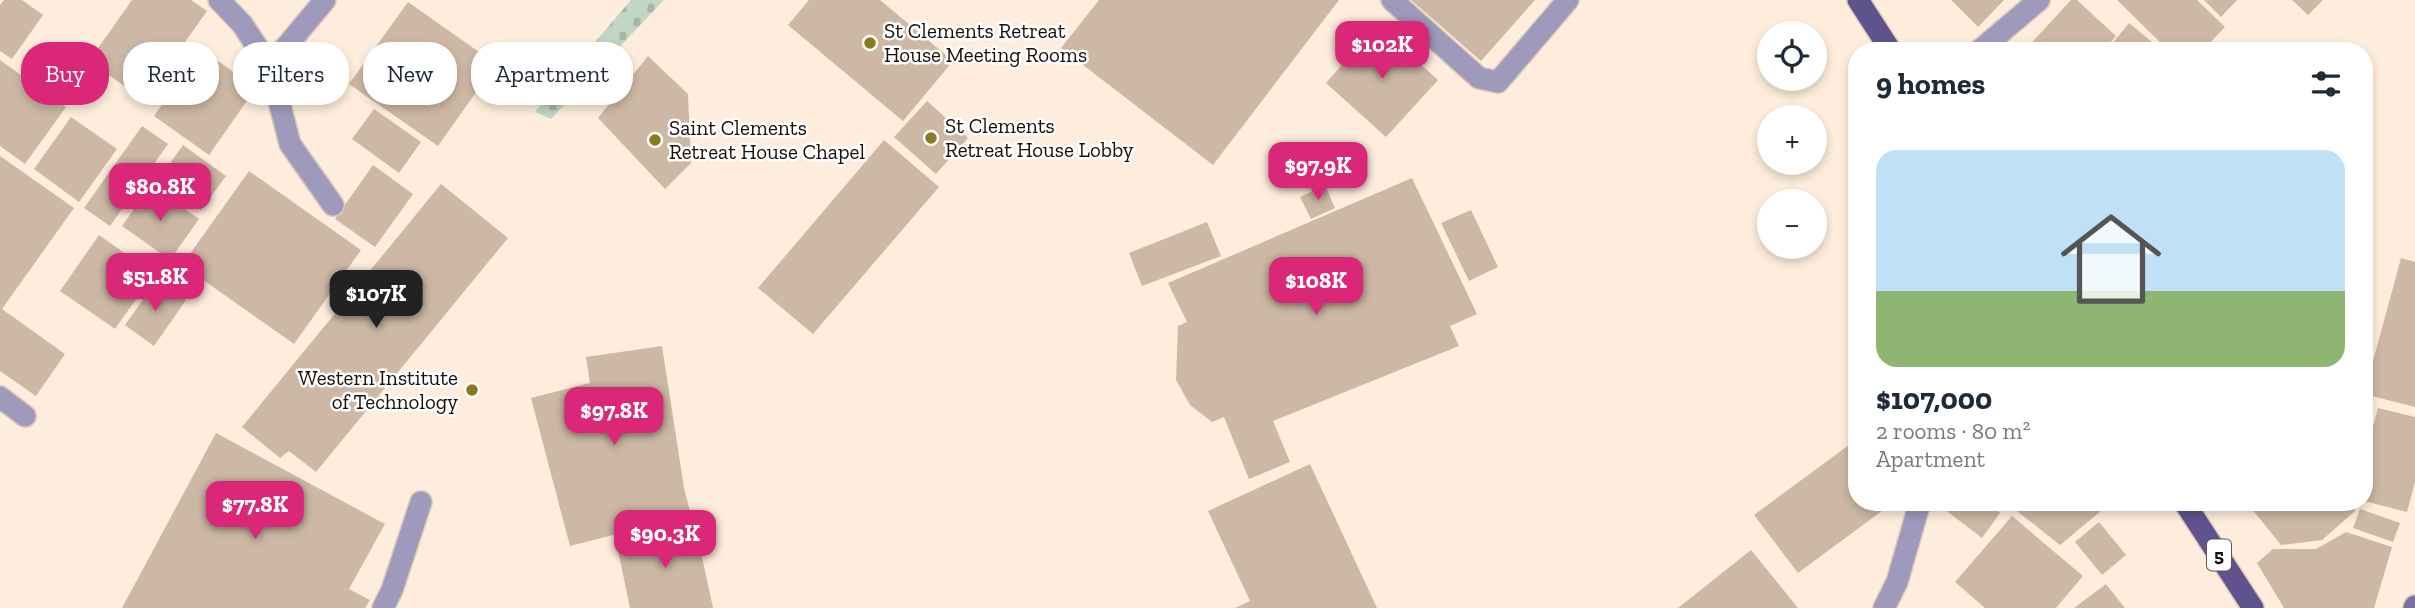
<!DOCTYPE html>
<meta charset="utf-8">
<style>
:root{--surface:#fff;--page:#f2f2f3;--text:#1f2937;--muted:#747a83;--accent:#db2777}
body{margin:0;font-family:"Zilla Slab",serif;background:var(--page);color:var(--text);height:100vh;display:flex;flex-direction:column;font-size:26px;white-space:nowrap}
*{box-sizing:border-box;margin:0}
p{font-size:23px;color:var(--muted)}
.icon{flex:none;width:38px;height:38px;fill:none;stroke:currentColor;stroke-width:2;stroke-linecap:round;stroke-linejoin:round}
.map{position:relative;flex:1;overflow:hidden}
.drawer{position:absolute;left:1848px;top:42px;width:525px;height:469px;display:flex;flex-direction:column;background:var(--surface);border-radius:28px;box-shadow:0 4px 10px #0003}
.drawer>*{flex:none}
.banner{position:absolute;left:21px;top:42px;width:665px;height:63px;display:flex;gap:14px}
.fabs{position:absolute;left:1757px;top:21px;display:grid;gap:14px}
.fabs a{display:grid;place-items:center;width:70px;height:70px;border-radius:50%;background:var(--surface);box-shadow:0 4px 10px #0003;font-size:35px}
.price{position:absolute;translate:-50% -60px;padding:0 16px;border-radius:14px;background:var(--accent);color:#fff;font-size:23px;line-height:46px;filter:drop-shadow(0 2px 4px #0008)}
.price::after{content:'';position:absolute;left:50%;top:42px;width:21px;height:16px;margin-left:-10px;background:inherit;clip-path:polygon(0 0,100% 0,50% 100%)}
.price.on{background:#222;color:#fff}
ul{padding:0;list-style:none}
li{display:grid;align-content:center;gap:14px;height:371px;padding:0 28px}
li span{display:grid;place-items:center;height:217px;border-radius:21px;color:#555}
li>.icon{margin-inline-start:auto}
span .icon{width:126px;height:126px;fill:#fffc;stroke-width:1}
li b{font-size:30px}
h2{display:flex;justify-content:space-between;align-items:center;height:84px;padding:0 28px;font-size:30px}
.tag{padding:0 24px;border-radius:28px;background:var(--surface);box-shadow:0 4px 10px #0003;font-size:24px;line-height:63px}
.tag.on{background:var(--accent);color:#fff}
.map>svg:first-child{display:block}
.cemetery{fill:url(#cemetery-stones)}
.building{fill:#ccb8a4}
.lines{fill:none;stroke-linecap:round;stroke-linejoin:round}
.lane-casing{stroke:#d9caba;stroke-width:24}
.street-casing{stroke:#d9caba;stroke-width:24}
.secondary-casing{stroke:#d9caba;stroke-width:24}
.primary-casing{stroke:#d9caba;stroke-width:24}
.lane{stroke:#9f9abc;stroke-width:21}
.street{stroke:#9f9abc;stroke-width:21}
.secondary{stroke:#7871a1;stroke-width:21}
.primary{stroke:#5e538d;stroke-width:21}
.poi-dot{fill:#887b21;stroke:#fff;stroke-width:2.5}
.labels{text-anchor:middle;stroke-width:5;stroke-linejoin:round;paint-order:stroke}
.shield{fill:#fff;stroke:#5d5853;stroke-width:2}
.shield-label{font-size:19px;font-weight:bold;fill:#171009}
.poi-label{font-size:21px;fill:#171009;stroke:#fff;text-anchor:start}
</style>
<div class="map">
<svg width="2415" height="608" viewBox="0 0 2415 608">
<defs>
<pattern id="cemetery-stones" width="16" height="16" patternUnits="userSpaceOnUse" patternTransform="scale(1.75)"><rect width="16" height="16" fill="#c2d6c6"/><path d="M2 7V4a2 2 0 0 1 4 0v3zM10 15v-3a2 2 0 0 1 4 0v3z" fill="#a6b7a9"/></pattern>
</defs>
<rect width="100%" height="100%" fill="#feeddc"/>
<path class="cemetery" d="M631,0H664L551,119L535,112Z"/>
<path class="building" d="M4,0H22L43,15L12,59L0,51V5Z
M132,0H191L207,11L144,100L89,61Z
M809,0H880L953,61L903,121L788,25Z
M1099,0H1339L1213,165L1061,48Z
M1411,0H1535L1481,61Z
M1951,0H2004L1978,27Z
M2071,0H2077L2116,36L2103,51H2024Z
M2117,0H2197L2225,27L2202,51H2169Z
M2204,0H2237L2221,17Z
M2292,0H2323L2308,15Z
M408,2L496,64L438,146L349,84Z
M2129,23L2163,51H2106Z
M1377,25L1438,80L1386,137L1326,83Z
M201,49L256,88L209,155L154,116Z
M648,56L688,94L691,163L665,189L598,118Z
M0,60L66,107L25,164L0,146Z
M927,101L968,138L936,174L894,137Z
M374,109L421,142L399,173L352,139Z
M71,117L117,149L79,202L34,169Z
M142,126L168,144L110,226L84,208Z
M884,140L939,187L813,334L758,288Z
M183,145L226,176L201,210L158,180Z
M0,156L74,208L2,309L65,354L36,396L0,371Z
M373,165L413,194L375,247L335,219Z
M249,171L361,250L294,344L182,265Z
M1412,178L1477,314L1450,326L1459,346L1273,421L1290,462L1249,479L1224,417L1212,422L1190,405L1176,380L1178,326L1187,322L1168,283Z
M441,184L508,238L316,472L289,451L280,458L242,427Z
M151,185L199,219L170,260L122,226Z
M1325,185L1335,208L1311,219L1300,197Z
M1471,210L1498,267L1469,281L1441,223Z
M1207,222L1221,256L1142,286L1129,253Z
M99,235L154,274L115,329L60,291Z
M2401,258L2415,262V407L2364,394Z
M157,280L186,300L154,346L125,325Z
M662,346L684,488L691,515L570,546L531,398L590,383L586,357Z
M2378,408L2415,417V482L2407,512L2364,501V460Z
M216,433L385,524L349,589L370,600L365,608H122Z
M1857,439V502H1894L1798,573L1754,515Z
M1310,464L1377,608H1235L1250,601L1208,511Z
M1935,502H1987L2000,513L1982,538Z
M2030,502H2093L2101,511L2060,545L2017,511Z
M2258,502H2354L2355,511L2322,540L2281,545L2252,509Z
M2360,509L2400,523L2393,542L2353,528Z
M2012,516L2083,576L2056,608H1985L1955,582Z
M2099,522L2126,555L2102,575L2075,542Z
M695,524L713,608H630L616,541Z
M2346,532L2392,547L2374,608H2284L2257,563L2273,549H2316Z
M1751,550L1798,608H1678Z
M2106,584L2125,608H2074Z"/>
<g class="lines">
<g class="lane-casing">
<path id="lane" d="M219,0L242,24L270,66L290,144L333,205
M1392,0L1479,78L1498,82L1568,0
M270,66L325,0
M0,397L25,416
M383,608L392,590L421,502"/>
</g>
<g class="street-casing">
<path id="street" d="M1979,51L2039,0
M1884,608L1897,582L1920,502"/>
</g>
<g class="secondary-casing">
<path id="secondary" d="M2414,608L2415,606"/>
</g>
<g class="primary-casing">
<path id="primary" d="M1858,0L1891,51
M2184,502L2253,608"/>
</g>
<use href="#lane" class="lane"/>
<use href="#street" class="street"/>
<use href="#secondary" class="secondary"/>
<use href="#primary" class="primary"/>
</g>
<g class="poi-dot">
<circle cx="870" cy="43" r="7"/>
<circle cx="931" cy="138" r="7"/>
<circle cx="655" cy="140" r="7"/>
<circle cx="472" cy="390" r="7"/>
</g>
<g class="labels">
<rect class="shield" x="2207" y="539.5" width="24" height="31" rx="5"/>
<g class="shield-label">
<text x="2219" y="562">5</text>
</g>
<g class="poi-label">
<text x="884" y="38">St Clements Retreat<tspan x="884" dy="24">House Meeting Rooms</tspan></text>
<text x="945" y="133">St Clements<tspan x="945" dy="24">Retreat House Lobby</tspan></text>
<text x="669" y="135">Saint Clements<tspan x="669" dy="24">Retreat House Chapel</tspan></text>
<text x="458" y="385" text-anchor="end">Western Institute<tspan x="458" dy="24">of Technology</tspan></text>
</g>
</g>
</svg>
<div class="fabs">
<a><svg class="icon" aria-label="locate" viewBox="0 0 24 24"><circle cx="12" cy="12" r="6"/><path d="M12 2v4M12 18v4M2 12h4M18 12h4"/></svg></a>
<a>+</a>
<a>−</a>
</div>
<b class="price" style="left:1382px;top:81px">$102K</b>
<b class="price" style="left:1318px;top:202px">$97.9K</b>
<b class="price" style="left:160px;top:223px">$80.8K</b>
<b class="price" style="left:155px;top:313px">$51.8K</b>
<b class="price" style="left:1316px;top:317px">$108K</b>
<b class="price on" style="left:376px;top:330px">$107K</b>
<b class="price" style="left:614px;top:447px">$97.8K</b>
<b class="price" style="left:255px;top:541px">$77.8K</b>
<b class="price" style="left:665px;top:570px">$90.3K</b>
<div class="banner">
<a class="tag on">Buy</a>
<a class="tag">Rent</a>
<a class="tag">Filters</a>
<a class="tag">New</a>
<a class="tag">Apartment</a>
</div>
<section class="drawer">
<h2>9 homes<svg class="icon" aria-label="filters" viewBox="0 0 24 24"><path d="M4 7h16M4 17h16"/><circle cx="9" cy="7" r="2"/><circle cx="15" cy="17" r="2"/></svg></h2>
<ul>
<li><span style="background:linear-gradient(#bfe0f5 65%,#8fb573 0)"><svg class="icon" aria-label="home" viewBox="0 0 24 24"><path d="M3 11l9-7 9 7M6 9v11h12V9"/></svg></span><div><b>$107,000</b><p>2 rooms · 80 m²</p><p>Apartment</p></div></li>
</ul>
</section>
</div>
